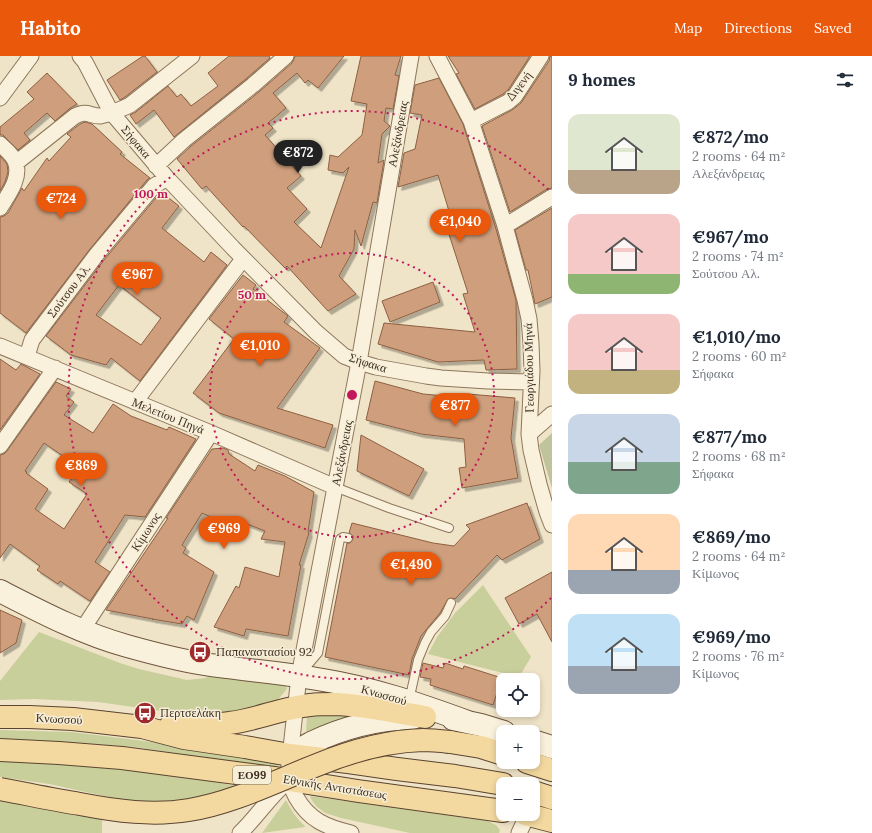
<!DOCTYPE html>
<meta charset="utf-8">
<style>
:root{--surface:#fff;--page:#f6f6f7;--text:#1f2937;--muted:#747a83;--accent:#ea580c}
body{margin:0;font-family:Lora,serif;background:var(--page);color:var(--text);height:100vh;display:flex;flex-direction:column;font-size:15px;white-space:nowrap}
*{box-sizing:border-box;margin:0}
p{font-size:13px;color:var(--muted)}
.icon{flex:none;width:22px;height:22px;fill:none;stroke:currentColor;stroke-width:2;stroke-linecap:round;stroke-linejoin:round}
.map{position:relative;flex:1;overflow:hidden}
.details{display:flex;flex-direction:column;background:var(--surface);width:320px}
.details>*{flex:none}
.controls{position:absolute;left:496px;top:617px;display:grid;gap:8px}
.controls a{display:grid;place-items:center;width:44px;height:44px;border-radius:8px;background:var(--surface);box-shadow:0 2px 6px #0003;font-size:20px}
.price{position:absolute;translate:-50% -34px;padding:0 9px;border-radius:14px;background:var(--accent);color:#fff;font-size:13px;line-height:26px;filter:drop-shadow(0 1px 2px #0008)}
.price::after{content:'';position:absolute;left:50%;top:24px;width:12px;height:9px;margin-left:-6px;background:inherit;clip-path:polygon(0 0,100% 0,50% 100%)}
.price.current{background:#222;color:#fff}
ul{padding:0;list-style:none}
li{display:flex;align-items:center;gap:12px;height:100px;padding:0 16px}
li span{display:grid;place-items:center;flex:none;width:112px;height:80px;border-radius:12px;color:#555}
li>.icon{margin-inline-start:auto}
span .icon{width:48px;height:48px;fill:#fffc;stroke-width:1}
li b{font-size:17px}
h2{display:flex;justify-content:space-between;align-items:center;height:48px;padding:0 16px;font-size:17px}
header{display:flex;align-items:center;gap:24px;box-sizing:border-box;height:56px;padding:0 20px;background:var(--accent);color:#fff}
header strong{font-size:19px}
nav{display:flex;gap:22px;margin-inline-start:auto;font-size:14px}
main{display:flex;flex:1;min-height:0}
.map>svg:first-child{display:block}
.green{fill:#c9cf9b}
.cemetery{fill:#bfc49a}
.building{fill:#cf9f7d;stroke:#8d5f41;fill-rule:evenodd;filter:url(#shadow)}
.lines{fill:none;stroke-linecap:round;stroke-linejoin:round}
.lane-casing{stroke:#8d765c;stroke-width:10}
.street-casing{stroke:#8d765c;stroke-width:17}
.secondary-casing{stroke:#6f573f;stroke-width:24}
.primary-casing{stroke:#5b4430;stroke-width:24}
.lane{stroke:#faf1dc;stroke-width:8}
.street{stroke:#faf1dc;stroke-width:15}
.secondary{stroke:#faf1dc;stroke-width:22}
.primary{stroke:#f3d9a0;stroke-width:22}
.primary-bridge-casing{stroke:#5b4430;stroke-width:24;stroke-linecap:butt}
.primary-bridge{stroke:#f3d9a0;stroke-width:22}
.ring{fill:none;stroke:#c2185b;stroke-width:2;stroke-dasharray:2 4}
.labels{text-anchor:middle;stroke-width:3;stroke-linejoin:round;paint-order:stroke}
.shield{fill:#f7eed8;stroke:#756857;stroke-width:1}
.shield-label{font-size:11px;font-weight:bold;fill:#3d2e20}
.street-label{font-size:12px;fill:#3d2e20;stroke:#f7eed8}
.poi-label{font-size:12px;fill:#3d2e20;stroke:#f7eed8;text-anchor:start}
.centre{fill:#c2185b;stroke:#f7eed8;stroke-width:2}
.ring-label{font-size:12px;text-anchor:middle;font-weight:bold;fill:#c2185b;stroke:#f7eed8;stroke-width:3;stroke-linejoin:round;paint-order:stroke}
</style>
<header>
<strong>Habito</strong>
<nav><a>Map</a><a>Directions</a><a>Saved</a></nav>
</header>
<main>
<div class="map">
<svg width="552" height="777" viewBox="0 0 552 777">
<defs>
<filter id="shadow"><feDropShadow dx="3.5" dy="3.5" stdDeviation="0" flood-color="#0004"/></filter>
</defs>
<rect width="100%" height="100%" fill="#f0e4c8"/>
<path class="green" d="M483,529L531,601L519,621L428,598L437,581L455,557Z
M39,576L120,607L139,613L187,624L205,622L218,617L261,627H285L287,633L276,646L252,652L237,654L223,657L207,658H182L98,646L34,643L0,644V625Z
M307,657L370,659L344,663L329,667L315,675L306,679Z
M0,674L71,676L137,684L202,693L278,708L277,712L134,691L68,686L0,683Z
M0,705C79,708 158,714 236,730L200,742L150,746L118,743L49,728L0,721Z
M310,740L488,765L496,769L500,774L499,777H410L341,762L325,757L316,750L311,743Z
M0,741L102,761V777H0Z
M286,744C291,754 297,763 305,770V771L262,777Z"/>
<path class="cemetery" d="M552,377V432L539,389Z"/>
<path class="building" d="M143,0H145L157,16L125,41L120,44L107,24Z
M229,0H269L270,2L247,22L174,81L154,54L136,68L130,59L136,56L168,30L177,41L181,38L191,50L218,30L208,17Z
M295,0H344L318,32L308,24L305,27L297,17L273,37L286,52L268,67L273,72L265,79L301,120L287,132L307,153L294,166L321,192L349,111L343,117L328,114L330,99L338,101L362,79L367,48L351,45L361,0H401L395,19L399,20L393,53L386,52L384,65L390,70L382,78L378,107L384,104L377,147L373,146L361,190L355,174L354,193L339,220L356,238L328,255L287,210L285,212L244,170L243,171L206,130L202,133L177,103L190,91L259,36L292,7L294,3Z
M448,0H530L508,34L503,38L475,53L456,18L459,17Z
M550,0H552V132L547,133L510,156L482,70L512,54L521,47L549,5Z
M47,17L77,48L69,53L55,65L47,57L24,77L30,84L18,94L3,79H0V71L34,43L27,36Z
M439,22L463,68L496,173L516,244L517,313L486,314L484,304L438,306L378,288L384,267L475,276L463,238L468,237L446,169L452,165L438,119L398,131L404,97L415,93L422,59L410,57L415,29Z
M85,66L92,68L122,96L120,98L150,122L147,124L90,193L26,277L0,257V161L4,160L8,157L22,132L24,135L47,102L49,105L71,81L67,78L80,68Z
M0,100L7,108L8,116L5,126L0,135Z
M161,136L179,150L162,172L204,206L211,196L227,209L140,325L111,302L106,309L71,299L46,280L104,204ZM119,229L161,262L141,289L96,259Z
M552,152V241L535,248L528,214H526L515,174Z
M243,219L256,229L253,233L288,260L284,266L320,292L277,352L333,369L325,392L219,357L193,337L234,283L209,263Z
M433,226L440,246L390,266L382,245Z
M0,303L16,314L21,308L40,318L0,374Z
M375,325L423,338L468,342V338L515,342L511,382L518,422L462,432L459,412L466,411L464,383L421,378L366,364Z
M56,326L71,333L66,340L74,346L64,359L93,377L113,348L131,360L167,374L169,371L196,383L145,461L125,459L95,506L110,516L90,545L60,525L58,528L37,514L40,510L10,488L0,502V399L4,398L7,395ZM44,387L79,411L69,426L87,438L64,473L35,453L48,433L26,417L27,416L25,415Z
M361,379L424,413L409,440L357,415Z
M223,392L228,394L229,398L255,415L258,409L285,420L314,436L308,476L309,477L299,509H301L288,580L246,573L244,580L214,571L236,530L239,532L245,511L279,521L285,486L261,483L265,475L237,464L234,471L202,457L182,489L186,492L183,497L214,516L194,564L187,560L182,568L152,563H153L106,554L168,462H166L212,393Z
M527,447L540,483L502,504L497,499L455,543L451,542L448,543L440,557L421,580L412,603L409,619L325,601L347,487H350L353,483V480L349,477L352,467L433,487L454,490L470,473L466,469Z
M552,516V586L537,558L519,568L505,542Z
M0,554L22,564L16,587L0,597Z
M423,607L443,612L445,607L463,613L464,610L502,622L493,649L430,629L431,623L420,621Z"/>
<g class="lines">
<g class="lane-casing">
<path id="lane" d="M335,431L389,452L449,472
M302,616L318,597L340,483L343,481L348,482
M409,645L418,604L425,587L431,576L445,560L451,547"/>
</g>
<g class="street-casing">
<path id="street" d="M80,0L85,6L111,56L167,122L233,192L316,276L344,300L359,306L376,311L426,320L441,322L488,325L531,326
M437,0L471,65L505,170L525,244L529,263L531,287L532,315L529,378L531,394L539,428L547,456L552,469
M0,42L31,0
M471,65L508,46L515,40L541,0
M0,88C5,93 12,98 15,105C22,121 8,139 0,152
M16,107L75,60C88,54 89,60 100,60C106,59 124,52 130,49L192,0
M156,110L184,84L253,29L286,0
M505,170L552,141
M0,290L211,377L335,431
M27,300L32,284L97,198L154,130L167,122
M135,346L243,203
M529,378L552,358
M0,390L55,312
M82,574L211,377
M240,777C257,761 269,741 287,726
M351,777C326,771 309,764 296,741C293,735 290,729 289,723C289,719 289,715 289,710L299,620L359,306L411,0
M519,777L528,758"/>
</g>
<g class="secondary-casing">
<path id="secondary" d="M0,535C41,556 83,578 127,590C152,597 178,604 204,608C243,614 284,617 323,624C373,632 421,649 468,666
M453,663L481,669L504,676
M533,685L552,691
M290,699C297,695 304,691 311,687C342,672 378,663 413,662"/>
</g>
<g class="primary-casing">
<path id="primary" d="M0,661H29L73,663L142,671L184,682L245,691L290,699L348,706L397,713L455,720L503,728
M171,669C190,669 210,670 229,667C256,664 282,652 310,649C318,648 326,648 334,648C365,649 395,656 425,661
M450,686L481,691L503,698
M0,694L59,697L122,702L289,724L358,735L503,755
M527,706L552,714
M533,736L552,742
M525,758L552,765"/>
</g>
<use href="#lane" class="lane"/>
<use href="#street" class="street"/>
<use href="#secondary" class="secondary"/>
<use href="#primary" class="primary"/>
<g class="primary-bridge-casing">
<path id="primary-bridge" d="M0,733C27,738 54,744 80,748C116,755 153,760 189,754C233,747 276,725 317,709C351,695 386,685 423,684C432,684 441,685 450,686"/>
</g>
<use href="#primary-bridge" class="primary-bridge"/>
</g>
<g class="ring">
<circle cx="352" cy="339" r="142"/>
<path d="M551 542A284 284 0 1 1 551 136"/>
</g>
<defs>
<g id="bus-disc" transform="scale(1.15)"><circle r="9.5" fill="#9e2a2b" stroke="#f7eed8"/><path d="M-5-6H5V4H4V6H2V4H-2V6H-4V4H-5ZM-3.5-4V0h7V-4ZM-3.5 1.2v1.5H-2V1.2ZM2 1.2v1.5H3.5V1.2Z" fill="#fff"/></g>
</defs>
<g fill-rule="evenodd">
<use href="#bus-disc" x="200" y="596"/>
<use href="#bus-disc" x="145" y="657"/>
</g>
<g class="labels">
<rect class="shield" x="233" y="710" width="38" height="18" rx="3"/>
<g class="shield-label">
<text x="252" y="723">ΕΟ99</text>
</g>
<g class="street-label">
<text transform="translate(519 30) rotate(-52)" y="4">Διγενή</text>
<text transform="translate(398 78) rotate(-80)" y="4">Αλεξάνδρειας</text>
<text transform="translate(136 86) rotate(50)" y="4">Σήφακα</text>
<text transform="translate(69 235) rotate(-53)" y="4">Σούτσου Αλ.</text>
<text transform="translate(368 307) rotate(18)" y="4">Σήφακα</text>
<text transform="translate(529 312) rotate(-91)" y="4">Γεωργιάδου Μηνά</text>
<text transform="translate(168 360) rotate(22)" y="4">Μελετίου Πηγά</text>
<text transform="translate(342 397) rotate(-79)" y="4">Αλεξάνδρειας</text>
<text transform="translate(146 476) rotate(-57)" y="4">Κίμωνος</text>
<text transform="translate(384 639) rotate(16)" y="4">Κνωσσού</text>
<text transform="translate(59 663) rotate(3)" y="4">Κνωσσού</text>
<text transform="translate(335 731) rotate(9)" y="4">Εθνικής Αντιστάσεως</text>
</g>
<g class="poi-label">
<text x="216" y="600">Παπαναστασίου 92</text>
<text x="160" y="661">Περτσελάκη</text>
</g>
</g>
<circle cx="352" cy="339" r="6" class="centre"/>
<g class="ring-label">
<text x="151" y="142">100 m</text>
<text x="252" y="243">50 m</text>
</g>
</svg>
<div class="controls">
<a><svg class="icon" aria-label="locate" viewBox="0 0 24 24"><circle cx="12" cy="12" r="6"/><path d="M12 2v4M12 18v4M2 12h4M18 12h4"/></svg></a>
<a>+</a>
<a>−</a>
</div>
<b class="price current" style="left:298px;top:118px">€872</b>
<b class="price" style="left:61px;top:164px">€724</b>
<b class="price" style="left:460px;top:187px">€1,040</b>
<b class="price" style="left:137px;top:240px">€967</b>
<b class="price" style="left:260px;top:311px">€1,010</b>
<b class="price" style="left:455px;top:371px">€877</b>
<b class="price" style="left:81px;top:431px">€869</b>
<b class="price" style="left:224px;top:494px">€969</b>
<b class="price" style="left:411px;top:530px">€1,490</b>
</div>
<section class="details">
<h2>9 homes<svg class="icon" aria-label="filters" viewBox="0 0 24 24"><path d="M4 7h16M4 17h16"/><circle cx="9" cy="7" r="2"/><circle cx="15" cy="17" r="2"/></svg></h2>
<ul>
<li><span style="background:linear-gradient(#dfe7d0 70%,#b9a48a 0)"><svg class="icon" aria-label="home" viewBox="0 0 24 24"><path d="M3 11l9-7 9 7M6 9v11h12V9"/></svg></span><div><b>€872/mo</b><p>2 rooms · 64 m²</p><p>Αλεξάνδρειας</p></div></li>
<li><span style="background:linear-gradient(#f6c9c9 75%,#8fb573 0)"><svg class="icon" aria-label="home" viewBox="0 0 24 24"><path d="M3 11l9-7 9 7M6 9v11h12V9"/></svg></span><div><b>€967/mo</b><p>2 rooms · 74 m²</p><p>Σούτσου Αλ.</p></div></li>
<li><span style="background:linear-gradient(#f6c9c9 70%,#c2b280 0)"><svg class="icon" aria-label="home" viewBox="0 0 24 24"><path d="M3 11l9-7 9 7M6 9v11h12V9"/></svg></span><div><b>€1,010/mo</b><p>2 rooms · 60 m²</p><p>Σήφακα</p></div></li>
<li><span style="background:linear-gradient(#c9d6e8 60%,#7fa58c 0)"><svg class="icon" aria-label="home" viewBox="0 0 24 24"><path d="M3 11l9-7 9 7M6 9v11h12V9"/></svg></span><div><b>€877/mo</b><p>2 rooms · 68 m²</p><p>Σήφακα</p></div></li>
<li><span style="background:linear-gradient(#ffd9b3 70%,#9aa5b1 0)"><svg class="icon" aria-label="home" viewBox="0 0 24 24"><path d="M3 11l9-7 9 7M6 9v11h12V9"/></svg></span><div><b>€869/mo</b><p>2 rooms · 64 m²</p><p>Κίμωνος</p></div></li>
<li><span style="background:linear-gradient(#bfe0f5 65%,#9aa5b1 0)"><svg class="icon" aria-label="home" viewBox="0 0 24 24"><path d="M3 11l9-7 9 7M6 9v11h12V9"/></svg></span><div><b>€969/mo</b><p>2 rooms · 76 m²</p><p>Κίμωνος</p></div></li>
</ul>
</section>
</main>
